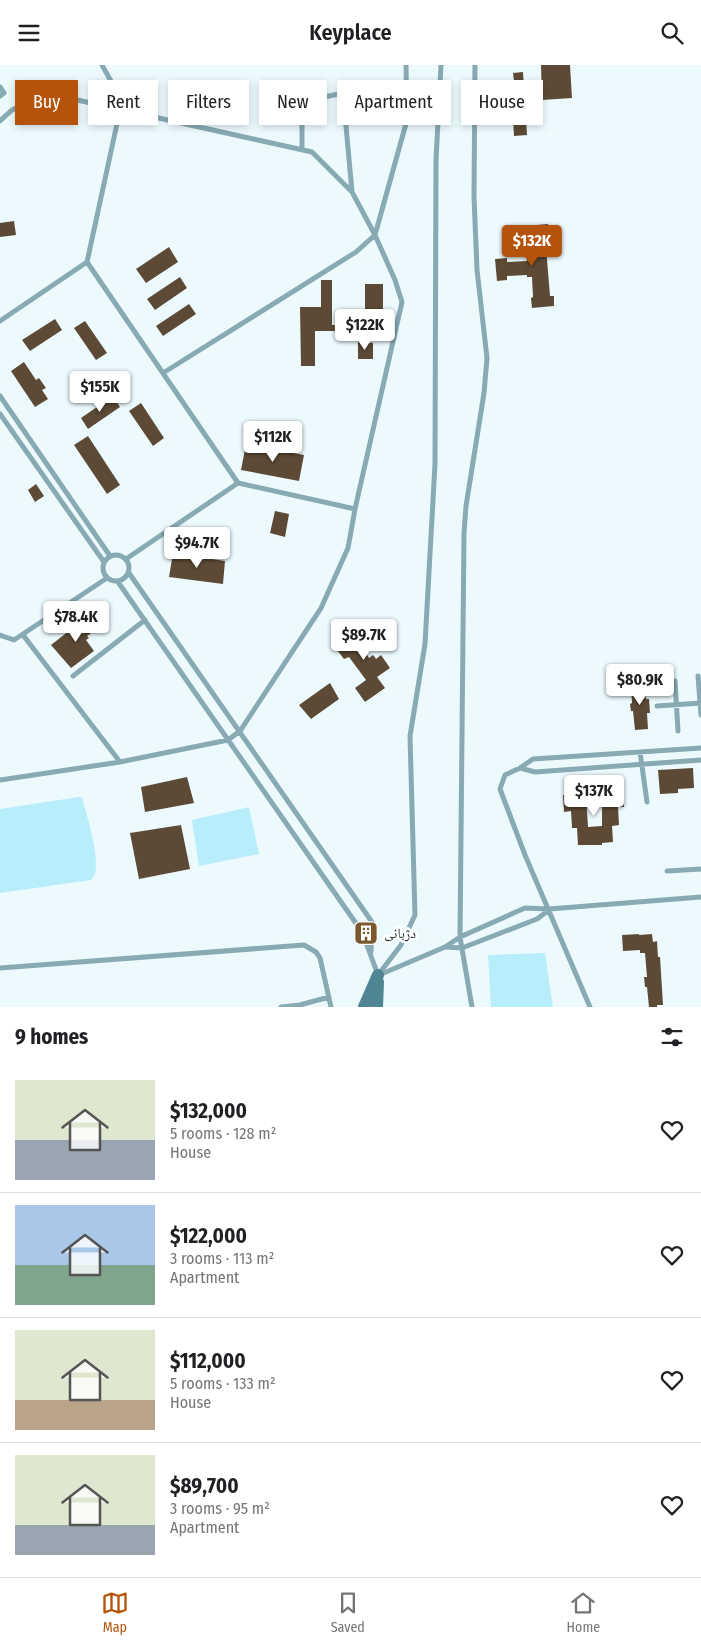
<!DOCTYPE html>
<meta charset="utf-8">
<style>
:root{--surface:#fff;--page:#f6f6f6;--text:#202124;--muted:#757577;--line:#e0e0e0;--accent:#b45309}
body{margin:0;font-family:"Fira Sans Condensed","Noto Naskh Arabic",sans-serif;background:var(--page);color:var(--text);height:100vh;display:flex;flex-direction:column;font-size:19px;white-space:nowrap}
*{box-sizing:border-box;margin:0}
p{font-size:16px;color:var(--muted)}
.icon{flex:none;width:28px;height:28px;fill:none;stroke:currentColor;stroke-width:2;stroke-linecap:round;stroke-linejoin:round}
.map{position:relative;height:942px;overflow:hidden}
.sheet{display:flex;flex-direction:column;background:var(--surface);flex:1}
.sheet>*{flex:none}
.guide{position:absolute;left:15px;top:15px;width:671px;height:45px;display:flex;gap:10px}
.price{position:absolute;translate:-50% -42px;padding:0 11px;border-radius:5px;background:#fff;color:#222;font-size:16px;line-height:32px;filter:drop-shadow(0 1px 2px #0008)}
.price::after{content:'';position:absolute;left:50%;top:30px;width:15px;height:11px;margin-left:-8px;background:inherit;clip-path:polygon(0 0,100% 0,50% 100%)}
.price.selected{background:var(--accent);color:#fff}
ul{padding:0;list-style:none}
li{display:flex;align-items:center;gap:15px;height:125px;padding:0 15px}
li+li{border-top:1px solid var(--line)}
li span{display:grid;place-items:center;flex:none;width:140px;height:100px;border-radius:0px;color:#555}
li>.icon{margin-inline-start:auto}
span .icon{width:60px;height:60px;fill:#fffc;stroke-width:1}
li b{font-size:21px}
h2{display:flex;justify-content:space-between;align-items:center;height:60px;padding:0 15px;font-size:21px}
.chip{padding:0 18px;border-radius:0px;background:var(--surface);box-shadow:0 2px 8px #0003;font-size:18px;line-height:45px}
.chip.selected{background:var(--accent);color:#fff}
header{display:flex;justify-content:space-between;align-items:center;height:65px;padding:0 15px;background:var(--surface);font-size:22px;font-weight:600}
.tab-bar{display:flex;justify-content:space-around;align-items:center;height:70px;border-top:1px solid var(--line);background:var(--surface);font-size:14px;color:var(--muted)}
.tab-bar a{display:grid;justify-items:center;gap:2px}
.tab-bar .selected{color:var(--accent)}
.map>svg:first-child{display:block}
.green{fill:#b8edfb}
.building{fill:#5c4a36}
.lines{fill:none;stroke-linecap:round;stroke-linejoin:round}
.lane{stroke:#88aab4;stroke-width:5}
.secondary{stroke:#4f8593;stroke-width:12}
.labels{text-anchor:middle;stroke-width:5;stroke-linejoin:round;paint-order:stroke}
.poi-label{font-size:14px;fill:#223134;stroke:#fff;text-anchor:start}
</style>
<header><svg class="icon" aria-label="menu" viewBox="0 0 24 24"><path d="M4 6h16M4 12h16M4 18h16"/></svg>Keyplace<svg class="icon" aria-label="search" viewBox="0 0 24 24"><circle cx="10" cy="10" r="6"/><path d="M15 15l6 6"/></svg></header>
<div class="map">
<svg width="701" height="942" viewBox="0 0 701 942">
<rect width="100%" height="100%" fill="#ecfafe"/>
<path class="green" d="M79,732L82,733C86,748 105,805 91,815L0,828V744Z
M249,742L259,789L199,801L192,755Z
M545,888L553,942H491L488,890Z"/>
<path class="building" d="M541,0H570L572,33L542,35Z
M523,7L525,40H528L529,54H526L527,70L514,71L513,54H511L510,25L515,24L513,8Z
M14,156L16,170L0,172V158Z
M548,159L549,169L545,170L550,231H554V241L532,243L531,233L533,232L532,212H527V210L507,211V215L497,216L495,194L507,193V197L527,196V193H530L529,172H526V161Z
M169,182L178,197L146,218L136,204Z
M180,212L187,223L155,245L147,234Z
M321,215H332V260H343V266H315V301H301L300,242H321Z
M365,219H383V258L365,257Z
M189,239L196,249L163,271L156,261Z
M55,254L62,265L30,286L22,275Z
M85,256L107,288L96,295L74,263Z
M358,277L373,278V294H358Z
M24,297L36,315L39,313L46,323L42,325L48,334L35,342L11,306Z
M113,331L120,342L88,364L81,353Z
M141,338L164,373L153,381L129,346Z
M88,371L120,420L107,429L74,380Z
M246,379L304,390L299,416L241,405Z
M36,419L44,431L35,437L28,425Z
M275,446L289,449L285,472L270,468Z
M173,488L225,496L223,519L169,512Z
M88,551L97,564L87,571L89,573L86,575L94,586L71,603L51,580Z
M367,558L376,572L362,582L369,593L373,590L376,594L381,590L390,603L377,612L385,623L365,637L355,623L366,615L349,592L344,594L334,581Z
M330,618L339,634L311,654L299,640Z
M645,618L646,634H649L650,648H647L648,664L635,665L633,646H631L630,639L632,638L631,619Z
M693,703L694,723L678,724V728L660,729L658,705Z
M187,712L194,738L145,747L141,722Z
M623,726L624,742H618L619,760L612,761L613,777L602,778V780H578L577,763H572L571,746L564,747L563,730L586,728L588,762L602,761V728Z
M181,760L190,804L139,814L130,768Z
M639,869V870L652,869L653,877L657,876L658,892H660L663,940H657V942H649L647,922H645L644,912H647L645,888H640V885L623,886L622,870Z"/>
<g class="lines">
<path class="lane" d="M102,0L128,47
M0,22L4,28L0,31
M0,56L12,45L46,28L312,87L352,127L375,170
M302,85V37L343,28L352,127
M375,170L407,55L406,0
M87,197L120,45
M0,256L87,197L238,418L126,494
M163,308L356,187L375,170L395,215L402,237L355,444
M0,331L110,491
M0,349L104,497
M103 503a13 13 0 1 1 26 0a13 13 0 1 1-26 0Z
M129,508L372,857L371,887
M118,517L362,867L378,910
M0,570L14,575L107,513
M23,570L120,697
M73,611L145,555
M698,611L701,650
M675,616L678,666
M657,641L701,638
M640,687L647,737
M520,703L535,707L701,695
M0,715L120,697L228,675L240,666L321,543L348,483L355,444L238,418
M667,806L701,804
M446,882L462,883L537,854L549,845
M0,903L304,880L316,887L320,893L331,942
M378,910L401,880L415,850L410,671L425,579L435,399L436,95L441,0
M379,910L445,882L460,872L525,843L549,844L701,832
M300,940L329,932
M281,942L300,940L301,942
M472,942L460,872L464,468L466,441L484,328L487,293L477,205L474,132L475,0
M590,942L525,790L500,724L505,710L520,703L533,694L701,683"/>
<path class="secondary" d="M364,942L378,910
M377,942L378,917"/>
</g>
<defs>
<g id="building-square" transform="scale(1.25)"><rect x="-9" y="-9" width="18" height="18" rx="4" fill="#79572f" stroke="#fff"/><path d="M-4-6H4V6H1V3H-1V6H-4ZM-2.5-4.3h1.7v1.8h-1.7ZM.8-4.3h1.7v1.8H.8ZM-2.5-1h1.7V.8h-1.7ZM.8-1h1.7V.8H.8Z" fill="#fff"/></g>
</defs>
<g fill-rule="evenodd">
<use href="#building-square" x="366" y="868"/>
</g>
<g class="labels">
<g class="poi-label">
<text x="384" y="873">دژبانی</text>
</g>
</g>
</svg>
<b class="price selected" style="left:532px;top:202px">$132K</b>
<b class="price" style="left:365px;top:286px">$122K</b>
<b class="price" style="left:100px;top:348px">$155K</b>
<b class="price" style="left:273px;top:398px">$112K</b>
<b class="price" style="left:197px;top:504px">$94.7K</b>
<b class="price" style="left:76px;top:578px">$78.4K</b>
<b class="price" style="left:364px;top:596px">$89.7K</b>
<b class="price" style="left:640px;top:641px">$80.9K</b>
<b class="price" style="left:594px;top:752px">$137K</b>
<div class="guide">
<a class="chip selected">Buy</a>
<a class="chip">Rent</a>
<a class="chip">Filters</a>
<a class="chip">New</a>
<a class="chip">Apartment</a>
<a class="chip">House</a>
</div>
</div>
<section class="sheet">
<h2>9 homes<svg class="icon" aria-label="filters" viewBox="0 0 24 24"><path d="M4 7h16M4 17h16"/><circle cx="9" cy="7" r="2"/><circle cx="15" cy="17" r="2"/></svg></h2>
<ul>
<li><span style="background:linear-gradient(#dfe7d0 60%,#9aa5b1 0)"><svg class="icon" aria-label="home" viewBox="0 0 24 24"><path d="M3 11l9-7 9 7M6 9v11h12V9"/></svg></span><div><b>$132,000</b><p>5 rooms · 128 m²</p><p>House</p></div><svg class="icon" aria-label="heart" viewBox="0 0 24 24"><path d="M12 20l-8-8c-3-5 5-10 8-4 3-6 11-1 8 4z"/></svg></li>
<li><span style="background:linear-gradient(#a9c7e8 60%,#7fa58c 0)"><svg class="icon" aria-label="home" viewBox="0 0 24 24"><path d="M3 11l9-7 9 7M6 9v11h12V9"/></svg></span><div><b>$122,000</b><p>3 rooms · 113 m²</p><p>Apartment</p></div><svg class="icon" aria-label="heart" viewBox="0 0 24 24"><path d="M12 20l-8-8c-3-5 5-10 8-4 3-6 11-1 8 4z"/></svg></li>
<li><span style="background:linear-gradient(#dfe7d0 70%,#b9a48a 0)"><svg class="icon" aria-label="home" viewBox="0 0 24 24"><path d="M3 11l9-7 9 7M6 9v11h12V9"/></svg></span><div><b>$112,000</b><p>5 rooms · 133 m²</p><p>House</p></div><svg class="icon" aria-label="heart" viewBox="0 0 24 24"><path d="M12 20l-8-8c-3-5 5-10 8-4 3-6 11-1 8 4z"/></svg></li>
<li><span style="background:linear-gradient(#dfe7d0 70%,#9aa5b1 0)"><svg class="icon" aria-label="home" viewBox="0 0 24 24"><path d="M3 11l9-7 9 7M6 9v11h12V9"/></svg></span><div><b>$89,700</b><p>3 rooms · 95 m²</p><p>Apartment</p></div><svg class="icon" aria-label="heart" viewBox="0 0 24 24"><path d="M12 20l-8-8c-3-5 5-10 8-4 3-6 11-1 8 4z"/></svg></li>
</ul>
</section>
<nav class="tab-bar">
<a class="selected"><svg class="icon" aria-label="map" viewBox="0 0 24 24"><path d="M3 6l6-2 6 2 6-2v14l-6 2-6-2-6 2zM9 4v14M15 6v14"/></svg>Map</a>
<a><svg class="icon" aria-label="saved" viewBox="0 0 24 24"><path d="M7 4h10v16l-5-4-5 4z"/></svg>Saved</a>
<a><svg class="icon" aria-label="home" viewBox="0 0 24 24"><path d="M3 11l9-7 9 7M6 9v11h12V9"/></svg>Home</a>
</nav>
